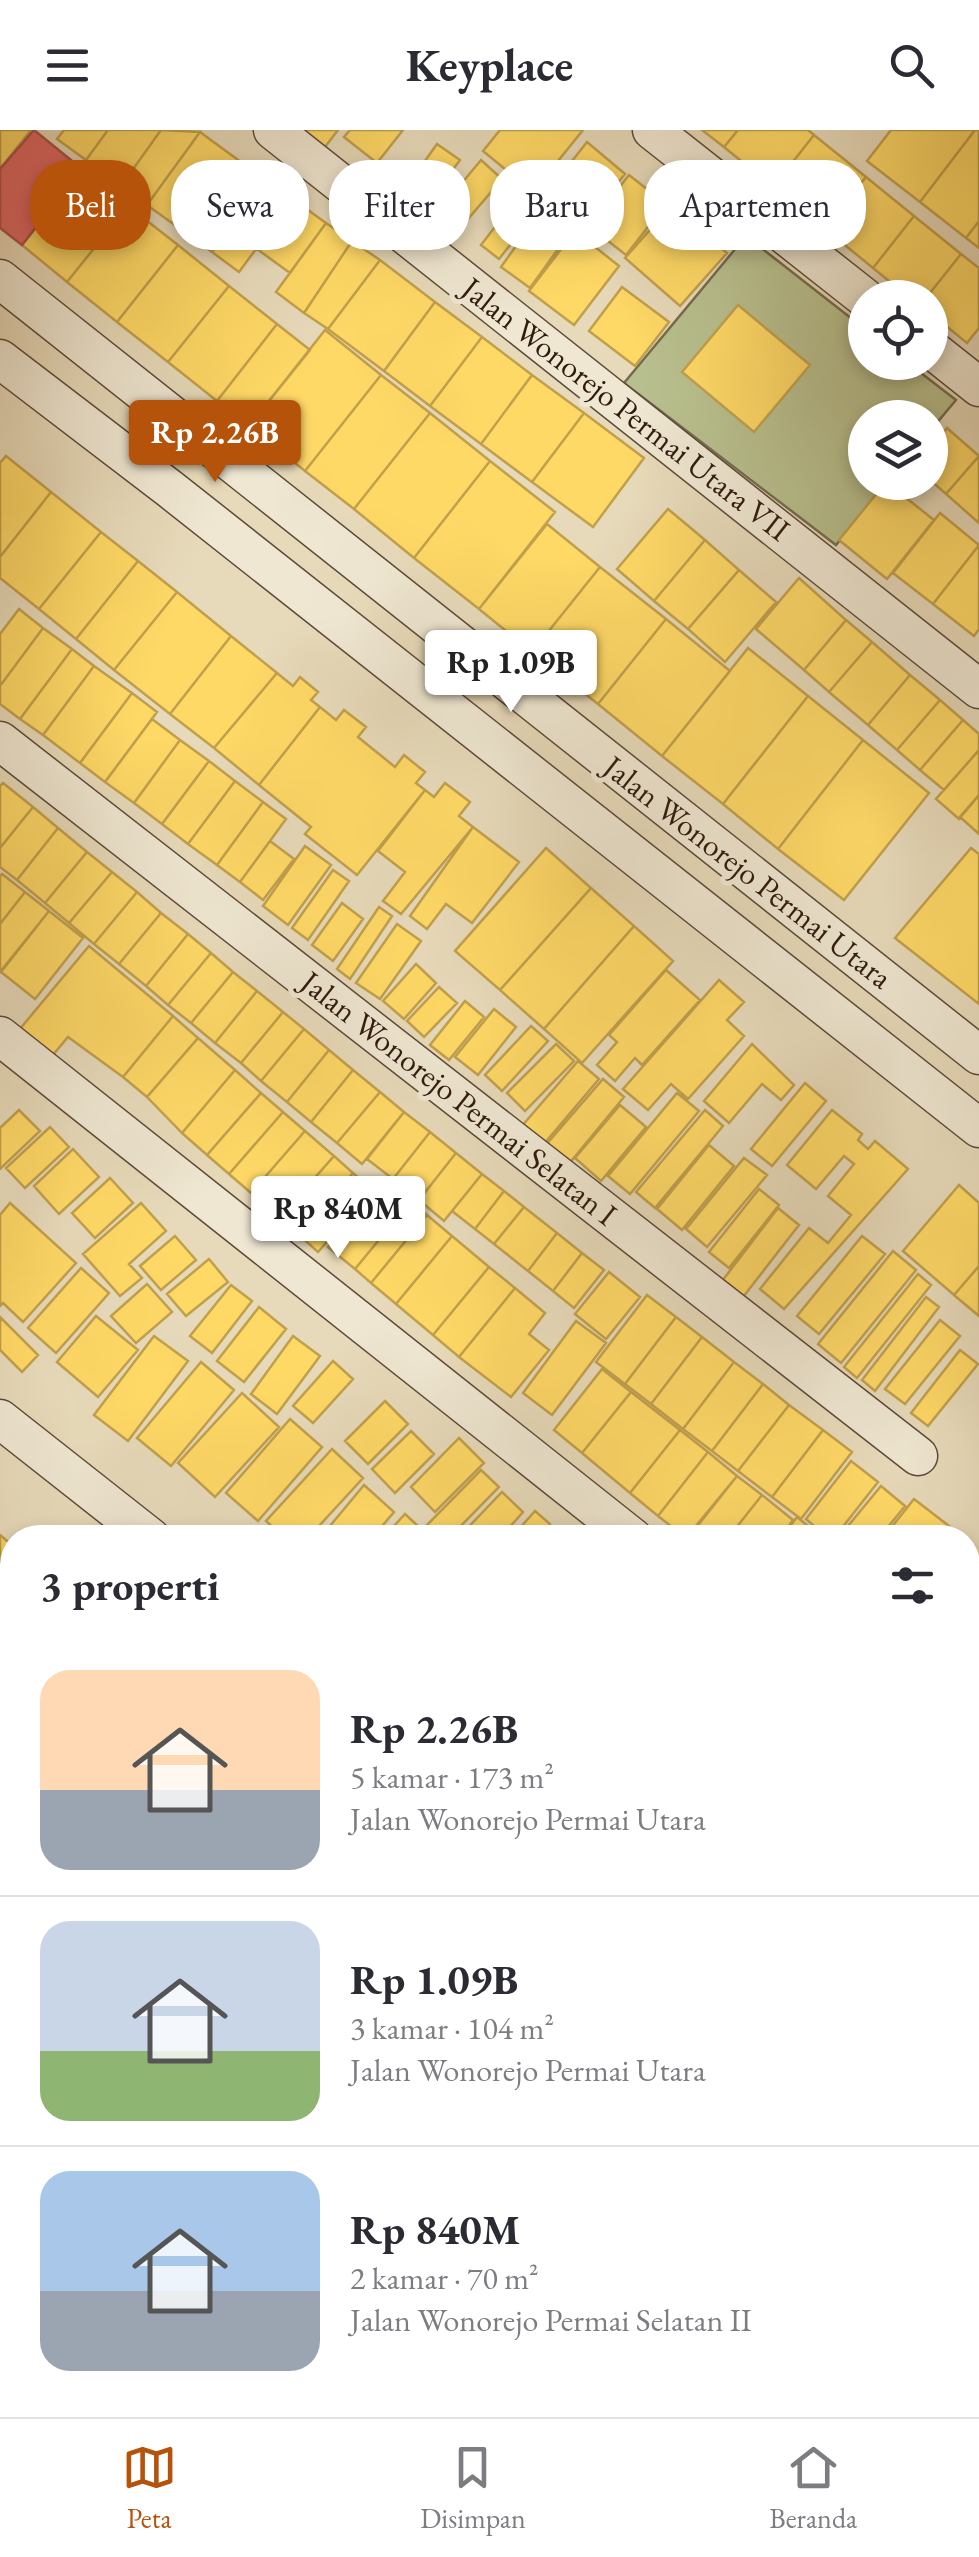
<!DOCTYPE html>
<html lang="id">
<meta charset="utf-8">
<style>
:root{--surface:#fff;--page:#f7f7f7;--text:#2b2b33;--muted:#7c7c81;--line:#e1e1e2;--accent:#b45309}
body{margin:0;font-family:"EB Garamond",serif;background:var(--page);color:var(--text);height:100vh;display:flex;flex-direction:column;font-size:38px;white-space:nowrap}
*{box-sizing:border-box;margin:0}
p{font-size:32px;color:var(--muted)}
.icon{flex:none;width:55px;height:55px;fill:none;stroke:currentColor;stroke-width:2;stroke-linecap:round;stroke-linejoin:round}
.map{position:relative;flex:1;overflow:hidden}
.side{position:absolute;left:0px;top:1395px;width:980px;height:892px;display:flex;flex-direction:column;background:var(--surface);border-radius:40px 40px 0 0;box-shadow:0 5px 15px #0003}
.side>*{flex:none}
.guide{position:absolute;left:30px;top:30px;width:920px;height:90px;display:flex;gap:20px}
.controls{position:absolute;left:848px;top:150px;display:grid;gap:20px}
.controls a{display:grid;place-items:center;width:100px;height:100px;border-radius:50%;background:var(--surface);box-shadow:0 5px 15px #0003;font-size:50px}
.price{position:absolute;translate:-50% -85px;padding:0 22px;border-radius:10px;background:#fff;color:#222;font-size:32px;line-height:65px;filter:drop-shadow(0 2px 5px #0008)}
.price::after{content:'';position:absolute;left:50%;top:60px;width:30px;height:22px;margin-left:-15px;background:inherit;clip-path:polygon(0 0,100% 0,50% 100%)}
.price.on{background:var(--accent);color:#fff}
ul{padding:0;list-style:none}
li{display:flex;align-items:center;gap:30px;height:250px;padding:0 40px}
li+li{border-top:2px solid var(--line)}
li span{display:grid;place-items:center;flex:none;width:280px;height:200px;border-radius:30px;color:#555}
li>.icon{margin-inline-start:auto}
span .icon{width:120px;height:120px;fill:#fffc;stroke-width:1}
li b{font-size:42px}
h2{display:flex;justify-content:space-between;align-items:center;height:120px;padding:0 40px;font-size:42px}
.tag{padding:0 35px;border-radius:40px;background:var(--surface);box-shadow:0 5px 15px #0003;font-size:35px;line-height:90px}
.tag.on{background:var(--accent);color:#fff}
header{display:flex;justify-content:space-between;align-items:center;height:130px;padding:0 40px;background:var(--surface);font-size:45px;font-weight:700}
.tab-bar{display:flex;justify-content:space-around;align-items:center;height:140px;border-top:2px solid var(--line);background:var(--surface);font-size:28px;color:var(--muted)}
.tab-bar a{display:grid;justify-items:center;gap:5px}
.tab-bar .on{color:var(--accent)}
.map>svg:first-child{display:block}
.green{fill:#b8bf8e;stroke:#746c4e;stroke-width:2.5}
.homes{fill:#ffd966;stroke:#c1a04c;stroke-width:2.5}
.shops{fill:#e06666;stroke:#ab4f4c;stroke-width:2.5}
.lines{fill:none;stroke-linecap:round;stroke-linejoin:round}
.street-casing{stroke:#5d4a39;stroke-width:41}
.street{stroke:#efe7d2;stroke-width:38}
.labels{text-anchor:middle;stroke-width:10;stroke-linejoin:round;paint-order:stroke}
.street-label{font-size:32px;fill:#2f1a0e;stroke:#efe7d2}
</style>
<header><svg class="icon" aria-label="menu" viewBox="0 0 24 24"><path d="M4 6h16M4 12h16M4 18h16"/></svg>Keyplace<svg class="icon" aria-label="search" viewBox="0 0 24 24"><circle cx="10" cy="10" r="6"/><path d="M15 15l6 6"/></svg></header>
<div class="map">
<svg width="979" height="2287" viewBox="0 0 979 2287">
<rect width="100%" height="100%" fill="#e7daba"/>
<filter id="stains"><feTurbulence type="fractalNoise" baseFrequency=".002" numOctaves="4"/><feColorMatrix values="0 0 0 0 .2 0 0 0 0 .09 0 0 0 0 .02 0 0 0 .5 -.17"/></filter>
<radialGradient id="worn" r=".72"><stop offset=".6" stop-color="#630" stop-opacity="0"/><stop offset="1" stop-color="#630" stop-opacity=".3"/></radialGradient>
<path class="green" d="M746,106L865,199V232L908,233L956,270L930,301V288H865V352L887,353L836,415L624,253Z"/>
<path class="homes" d="M0,0H31L0,39Z
M64,0H108L86,30L57,9Z
M108,0H161L121,56L86,30Z
M161,0L200,2L147,75L121,56Z
M303,0H338L325,17Z
M350,0H403L377,33L344,7Z
M500,0H583L533,62L483,21Z
M702,0H738L724,17Z
M738,0H808L814,5L773,57L724,17Z
M891,0H975L920,72L867,31Z
M975,0H979V91L966,108L920,72Z
M200,2L264,49L212,122L147,75Z
M814,5L866,47L824,98L773,57Z
M587,12L625,44L584,94L546,64Z
M437,14L460,30L430,70L408,55Z
M481,30L502,49L457,102L436,84Z
M82,39L128,76L67,152L22,115Z
M629,45L666,74L626,125L589,96Z
M866,47L914,86L873,138L824,98Z
M264,49L293,69L239,142L212,122Z
M293,69L326,93L290,143L257,119Z
M515,71L533,86L499,129L481,115Z
M672,75L727,123L680,176L625,128Z
M128,76L178,115L117,192L67,152Z
M914,86L961,124L926,168H910L873,138Z
M534,91L563,112L530,158L501,137Z
M979,91V118L966,108Z
M326,93L352,111L304,183L276,162Z
M575,101L619,136L574,195L529,161Z
M352,111L380,130L328,199L304,183Z
M178,115L229,156L168,232L117,192Z
M961,124L979,138V198L967,213L930,183V168H926Z
M380,130L435,172L384,241L328,199Z
M229,156L277,194L217,271L168,232Z
M622,157L669,192L635,236L589,201Z
M435,172L482,207L430,276L384,241Z
M738,175L810,235L754,302L682,242Z
M277,194L310,220L249,296L217,271Z
M325,200L381,245L305,341L249,296Z
M482,207L532,245L481,314L430,276Z
M381,245L430,283L354,379L305,341Z
M532,245L584,283L532,352L481,314Z
M430,283L490,331L414,428L354,379Z
M584,283L644,328L593,397L532,352Z
M947,298L979,326L946,364L930,350V319Z
M6,326L51,362L0,427V333Z
M979,326V393L946,364Z
M490,331L555,382L479,479L414,428Z
M886,352L934,390L887,449L839,410Z
M51,362L101,402L39,479L0,448V427Z
M668,379L705,410L654,471L617,439Z
M940,383L979,415L933,474L893,443Z
M547,394L600,437L532,522L479,479Z
M101,402L138,431L76,509L39,479Z
M705,410L739,440L688,499L654,471Z
M979,415V499L974,506L933,474Z
M138,431L177,462L114,540L76,509Z
M600,437L666,489L598,574L532,522Z
M739,440L776,472L725,532L688,499Z
M799,448L846,490L804,540L756,499Z
M177,462L231,506L170,584L114,540Z
M19,479L43,498L0,556V504Z
M666,489L730,541L662,626L598,574Z
M846,490L872,512L829,562L804,540Z
M43,498L72,519L20,589L0,574V556Z
M231,506L277,543L214,618L170,584Z
M872,512L910,545L868,595L829,562Z
M748,518L808,566L723,674L662,626Z
M72,519L94,536L43,605L20,589Z
M94,536L132,563L80,633L43,605Z
M277,543L293,556L300,547L318,562L311,570L320,577L259,655L214,618Z
M910,545L940,570L897,620L868,595Z
M132,563L157,582L105,652L80,633Z
M808,566L863,610L778,719L723,674Z
M940,570L963,590L920,640L897,620Z
M320,577L336,590L344,580L366,597L358,607L395,637L404,625L425,642L416,653L425,660L357,745L305,704L311,697L259,655Z
M152,589L180,610L134,673L105,652Z
M963,590L979,604V620L944,660L920,640Z
M180,610L209,631L162,694L134,673Z
M863,610L929,663L844,770L778,719Z
M979,620V665L959,689L936,669Z
M209,631L235,651L188,714L162,694Z
M235,651L263,672L217,735L188,714Z
M3,653L33,677L0,718V656Z
M445,653L470,672L459,686L473,697L401,784L383,771L405,742L378,721L425,660L434,667Z
M979,665V704L960,687Z
M263,672L286,689L240,752L217,735Z
M33,677L58,698L17,750L0,737V718Z
M473,697L519,732L472,793L446,774L427,799L410,786Z
M58,698L87,722L45,773L17,750Z
M270,711L294,729L263,770L240,752Z
M305,716L331,735L288,795L263,776Z
M546,718L591,758L500,860L455,821Z
M971,718L979,724V874L895,808Z
M87,722L112,742L69,793L45,773Z
M333,740L349,751L308,810L292,798Z
M112,742L137,762L94,814L69,793Z
M2,744L25,762L0,794V746Z
M591,758L634,796L544,899L500,860Z
M25,762L49,781L0,842V794Z
M137,762L161,783L119,834L94,814Z
M342,773L363,789L333,831L312,815Z
M379,777L392,786L350,849L337,839Z
M49,781L83,808L35,869L1,842Z
M161,783L188,804L146,856L119,834Z
M397,794L421,811L380,869L356,853Z
M634,796L673,831L582,933L544,899Z
M188,804L211,823L168,875L146,856Z
M89,816L173,886L123,947L68,907L52,926L19,900Z
M211,823L233,842L191,893L168,875Z
M416,834L436,853L404,889L383,871Z
M666,840L700,870L642,935L635,928L615,951L597,935L617,912L609,905Z
M233,842L257,861L215,913L191,893Z
M719,850L744,872L727,890L744,906L688,969L671,954L648,980L623,959Z
M439,857L457,873L424,907L407,891Z
M257,861L283,882L241,933L215,913Z
M465,871L484,887L449,930L430,915Z
M494,879L516,897L478,945L455,927Z
M283,882L304,899L261,951L241,933Z
M173,886L198,908L147,967L123,947Z
M531,896L548,911L502,961L485,945Z
M304,899L329,920L287,972L261,951Z
M198,908L235,940L182,1003L147,967Z
M556,914L574,931L525,981L507,963Z
M752,914L794,955L781,970L762,954L729,993L704,971Z
M329,920L353,940L311,992L287,972Z
M578,931L599,949L543,1015L521,997Z
M235,940L261,963L207,1025L182,1003Z
M353,940L380,962L337,1013L311,992Z
M603,949L624,967L568,1035L545,1016Z
M805,953L826,971L772,1036L751,1019Z
M380,962L404,982L362,1034L337,1013Z
M261,963L283,982L229,1044L207,1025Z
M677,963L699,981L630,1064L608,1046Z
M620,975L646,997L601,1051L575,1028Z
M19,980L40,1001L0,1039V998Z
M705,980L723,996L655,1078L636,1062Z
M832,980L862,1004L858,1010L868,1019L875,1011L908,1039L784,1179L760,1159L809,1098L828,1113L851,1085L828,1066L854,1034L844,1026L816,1059L787,1035Z
M283,982L305,1001L251,1063L229,1044Z
M404,982L430,1002L393,1049L367,1029Z
M50,997L69,1017L25,1058L6,1038Z
M305,1001L334,1026L279,1088L251,1063Z
M430,1002L456,1023L419,1070L393,1049Z
M709,1015L734,1036L682,1100L657,1079Z
M73,1019L99,1047L59,1084L34,1056Z
M456,1023L482,1044L444,1091L419,1070Z
M334,1026L353,1043L299,1105L279,1088Z
M744,1028L767,1045L707,1117L686,1099Z
M353,1043L372,1060L318,1122L299,1105Z
M482,1044L504,1061L475,1099L452,1081Z
M110,1048L133,1073L95,1108L72,1083Z
M385,1049L411,1071L355,1139L328,1117Z
M959,1055L979,1073V1136L954,1165L903,1121Z
M759,1059L779,1075L729,1138L709,1122Z
M504,1061L524,1077L494,1114L475,1099Z
M411,1071L427,1085L371,1153L355,1139Z
M10,1073L76,1133L23,1192L3,1173L0,1176V1085Z
M141,1073L166,1101L129,1134L142,1148L120,1166L83,1124Z
M524,1077L557,1103L528,1141L494,1114Z
M778,1078L799,1095L740,1171L719,1155Z
M427,1085L452,1106L396,1174L371,1153Z
M557,1103L582,1123L553,1161L528,1141Z
M175,1106L196,1130L161,1160L140,1136Z
M452,1106L489,1137L433,1205L396,1174Z
M862,1106L885,1124L819,1204L797,1186Z
M893,1121L916,1140L841,1233L818,1214Z
M582,1123L604,1140L574,1178L553,1161Z
M209,1129L228,1152L186,1186L167,1164Z
M979,1136V1186L954,1165Z
M489,1137L515,1158L459,1227L433,1205Z
M81,1138L109,1163L56,1223L28,1198Z
M609,1142L640,1167L606,1209L575,1184Z
M918,1144L931,1155L857,1248L844,1237Z
M147,1154L172,1182L136,1213L111,1186Z
M231,1155L252,1171L212,1223L190,1206Z
M515,1158L545,1183L529,1204L549,1220L511,1267L459,1227Z
M647,1165L676,1187L625,1254L596,1232Z
M926,1167L939,1177L875,1261L862,1250Z
M259,1177L286,1199L244,1252L217,1231Z
M96,1186L138,1220L98,1267L57,1232Z
M0,1187L38,1225L22,1242L0,1220Z
M676,1187L702,1207L651,1274L625,1254Z
M940,1190L960,1206L905,1274L885,1259Z
M576,1191L606,1213L552,1285L523,1263Z
M154,1206L188,1231L128,1311L94,1285Z
M293,1206L320,1226L277,1284L251,1264Z
M702,1207L734,1232L683,1299L651,1274Z
M960,1220L978,1234L928,1296L911,1283Z
M333,1231L353,1249L313,1293L293,1276Z
M201,1232L234,1260L171,1336L137,1308Z
M734,1232L763,1254L712,1321L683,1299Z
M602,1239L631,1262L582,1323L554,1300Z
M763,1254L789,1275L738,1341L712,1321Z
M631,1262L680,1300L630,1363L582,1323Z
M242,1263L279,1297L215,1367L178,1333Z
M385,1271L408,1294L368,1334L345,1311Z
M789,1275L823,1300L772,1367L738,1341Z
M290,1289L322,1317L258,1391L226,1363Z
M680,1300L708,1322L658,1386L630,1363Z
M823,1300L852,1322L801,1389L772,1367Z
M411,1301L434,1324L395,1363L372,1339Z
M459,1308L484,1333L435,1382L411,1357Z
M332,1319L363,1348L308,1408H285L266,1391Z
M708,1322L737,1346L686,1408L658,1386Z
M851,1331L878,1352L834,1408H828L806,1389Z
M481,1340L499,1357L449,1408H440L427,1395Z
M737,1346L762,1365L728,1408H688Z
M364,1355L394,1382L372,1408H320Z
M881,1356L905,1376L879,1408H850L843,1402Z
M502,1362L523,1382L500,1408H458Z
M762,1365L793,1390L780,1408H728Z
M914,1369L949,1396L940,1408H883Z
M535,1381L550,1394L537,1408H511Z
M405,1384L431,1408H383Z
M797,1387L823,1408H781Z
M0,1405L12,1415V1459L0,1475Z
M968,1429L979,1438L968,1460Z
M12,1460V1536L0,1526V1476Z
M977,1527L979,1528V1575L968,1566V1539Z
M12,1550V1617L0,1633V1565Z
M968,1566L979,1575V1640L968,1631Z
M968,1631L979,1640V1696L970,1707Z
M970,1707L979,1714V1787L968,1777Z
M12,1728V1782L0,1793V1740Z
M968,1777L979,1787V1851L968,1841Z
M7,1828L12,1833V1852L0,1868V1837Z
M968,1841L979,1851V1888L968,1902Z
M12,1852V1876L0,1891V1868Z
M12,1876V1907L1,1922L0,1891Z
M12,2001V2062L0,2080V2018Z
M979,2048V2086L968,2076V2062Z
M968,2076L979,2086V2185L968,2175Z
M12,2077V2107L0,2098Z
M0,2098L12,2107V2144L0,2160Z
M12,2144V2210L2,2223L0,2160Z
M968,2251L979,2260V2287H917L926,2275H968Z
M12,2265V2275H88L78,2287H4L0,2280Z
M88,2275H164L155,2287H78Z
M164,2275H182L196,2287H155Z
M182,2275H224L239,2287H196Z
M224,2275H273L282,2282L278,2287H239Z
M342,2275H363L376,2287H332Z
M363,2275H444L458,2287H376Z
M444,2275H485L475,2287H458Z
M485,2275H506L520,2287H481L478,2284Z
M506,2275H564L577,2287H520Z
M564,2275H657L662,2279L655,2287H577Z
M803,2275H854L869,2287H808L800,2280Z
M876,2275H926L917,2287H869Z"/>
<path class="shops" d="M34,0L82,39L22,115L0,98V39Z"/>
<g class="lines">
<g class="street-casing">
<path id="street" d="M273,0L979,559
M652,0L865,168
M0,149L979,925
M930,218L979,257
M0,229L170,359L979,998
M0,611L918,1326
M0,906L633,1408
M0,1289L151,1408
M968,1520L979,1507
M0,1650L12,1660
M968,1943L979,1930
M0,1956L12,1966
M968,2019L979,2006
M968,2216L979,2225
M307,2287L317,2275
M675,2287L685,2275
M744,2287L754,2275"/>
</g>
<use href="#street" class="street"/>
</g>
<g class="labels">
<g class="street-label">
<text transform="translate(626 279) rotate(38)" y="11">Jalan Wonorejo Permai Utara VII</text>
<text transform="translate(748 742) rotate(38)" y="11">Jalan Wonorejo Permai Utara</text>
<text transform="translate(459 968) rotate(38)" y="11">Jalan Wonorejo Permai Selatan I</text>
</g>
</g>
<rect width="100%" height="100%" filter="url(#stains)"/>
<rect width="100%" height="100%" fill="url(#worn)"/>
</svg>
<div class="controls">
<a><svg class="icon" aria-label="locate" viewBox="0 0 24 24"><circle cx="12" cy="12" r="6"/><path d="M12 2v4M12 18v4M2 12h4M18 12h4"/></svg></a>
<a><svg class="icon" aria-label="layers" viewBox="0 0 24 24"><path d="M12 4l9 5-9 5-9-5zM3 14l9 5 9-5"/></svg></a>
</div>
<b class="price on" style="left:215px;top:355px">Rp 2.26B</b>
<b class="price" style="left:511px;top:585px">Rp 1.09B</b>
<b class="price" style="left:338px;top:1131px">Rp 840M</b>
<div class="guide">
<a class="tag on">Beli</a>
<a class="tag">Sewa</a>
<a class="tag">Filter</a>
<a class="tag">Baru</a>
<a class="tag">Apartemen</a>
</div>
<section class="side">
<h2>3 properti<svg class="icon" aria-label="filters" viewBox="0 0 24 24"><path d="M4 7h16M4 17h16"/><circle cx="9" cy="7" r="2"/><circle cx="15" cy="17" r="2"/></svg></h2>
<ul>
<li><span style="background:linear-gradient(#ffd9b3 60%,#9aa5b1 0)"><svg class="icon" aria-label="home" viewBox="0 0 24 24"><path d="M3 11l9-7 9 7M6 9v11h12V9"/></svg></span><div><b>Rp 2.26B</b><p>5 kamar · 173 m²</p><p>Jalan Wonorejo Permai Utara</p></div></li>
<li><span style="background:linear-gradient(#c9d6e8 65%,#8fb573 0)"><svg class="icon" aria-label="home" viewBox="0 0 24 24"><path d="M3 11l9-7 9 7M6 9v11h12V9"/></svg></span><div><b>Rp 1.09B</b><p>3 kamar · 104 m²</p><p>Jalan Wonorejo Permai Utara</p></div></li>
<li><span style="background:linear-gradient(#a9c7e8 60%,#9aa5b1 0)"><svg class="icon" aria-label="home" viewBox="0 0 24 24"><path d="M3 11l9-7 9 7M6 9v11h12V9"/></svg></span><div><b>Rp 840M</b><p>2 kamar · 70 m²</p><p>Jalan Wonorejo Permai Selatan II</p></div></li>
</ul>
</section>
</div>
<nav class="tab-bar">
<a class="on"><svg class="icon" aria-label="map" viewBox="0 0 24 24"><path d="M3 6l6-2 6 2 6-2v14l-6 2-6-2-6 2zM9 4v14M15 6v14"/></svg>Peta</a>
<a><svg class="icon" aria-label="saved" viewBox="0 0 24 24"><path d="M7 4h10v16l-5-4-5 4z"/></svg>Disimpan</a>
<a><svg class="icon" aria-label="home" viewBox="0 0 24 24"><path d="M3 11l9-7 9 7M6 9v11h12V9"/></svg>Beranda</a>
</nav>
